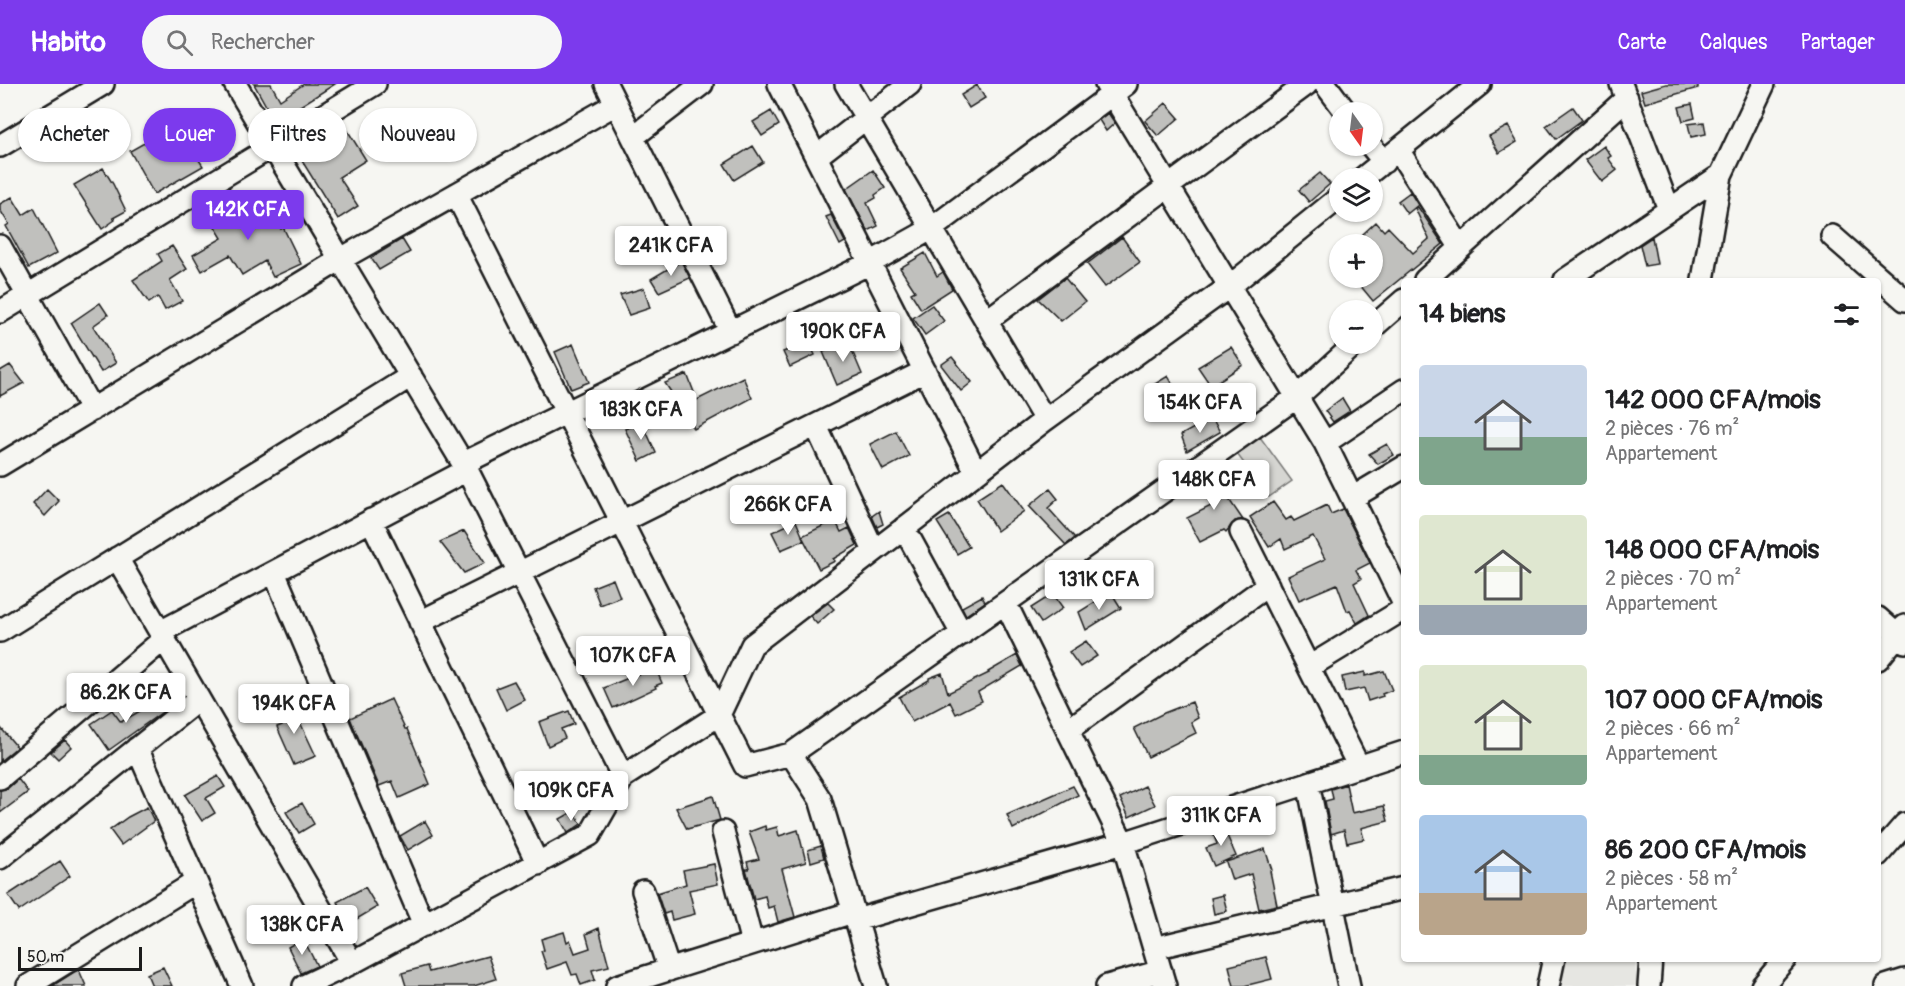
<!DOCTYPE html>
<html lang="fr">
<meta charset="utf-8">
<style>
:root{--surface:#fff;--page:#f6f6f6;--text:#202124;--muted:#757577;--accent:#7c3aed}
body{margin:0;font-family:Pangolin,sans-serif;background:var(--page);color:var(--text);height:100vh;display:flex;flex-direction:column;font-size:22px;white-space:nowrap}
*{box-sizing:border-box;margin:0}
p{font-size:20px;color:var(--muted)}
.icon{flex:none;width:33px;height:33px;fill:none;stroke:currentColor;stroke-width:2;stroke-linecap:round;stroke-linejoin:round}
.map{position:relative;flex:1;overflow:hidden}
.details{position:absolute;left:1401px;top:194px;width:480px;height:684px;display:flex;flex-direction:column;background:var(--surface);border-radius:6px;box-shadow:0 2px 4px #0004}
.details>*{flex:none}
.banner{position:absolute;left:18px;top:24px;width:570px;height:54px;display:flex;gap:12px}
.needle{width:39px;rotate:166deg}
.buttons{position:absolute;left:1329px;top:18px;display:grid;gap:12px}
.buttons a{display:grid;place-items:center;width:54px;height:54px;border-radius:50%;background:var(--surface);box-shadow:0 2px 4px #0004;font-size:30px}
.scale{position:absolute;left:18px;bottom:15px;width:124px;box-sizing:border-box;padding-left:6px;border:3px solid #1c1c1c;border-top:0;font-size:16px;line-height:21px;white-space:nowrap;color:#1c1c1c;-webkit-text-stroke:4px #f6f6f2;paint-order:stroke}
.price{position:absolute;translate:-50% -51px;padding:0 14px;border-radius:6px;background:#fff;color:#222;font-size:20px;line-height:39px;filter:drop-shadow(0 2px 3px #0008)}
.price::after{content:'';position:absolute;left:50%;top:36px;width:18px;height:14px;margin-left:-9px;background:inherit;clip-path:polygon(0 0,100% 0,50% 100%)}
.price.active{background:var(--accent);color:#fff}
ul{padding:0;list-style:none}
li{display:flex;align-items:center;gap:18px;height:150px;padding:0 18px}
li span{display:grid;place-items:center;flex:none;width:168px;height:120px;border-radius:6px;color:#555}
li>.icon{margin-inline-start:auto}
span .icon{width:72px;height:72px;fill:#fffc;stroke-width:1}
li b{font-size:26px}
h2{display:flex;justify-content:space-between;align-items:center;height:72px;padding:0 18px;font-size:26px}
.tag{padding:0 21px;border-radius:27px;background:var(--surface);box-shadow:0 2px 4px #0004;font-size:21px;line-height:54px}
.tag.active{background:var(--accent);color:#fff}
header{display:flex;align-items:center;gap:36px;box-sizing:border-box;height:84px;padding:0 30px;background:var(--accent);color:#fff}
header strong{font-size:28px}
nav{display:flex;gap:33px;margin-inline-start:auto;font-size:21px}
.search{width:420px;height:54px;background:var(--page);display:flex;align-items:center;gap:15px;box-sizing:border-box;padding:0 21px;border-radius:33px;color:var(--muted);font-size:22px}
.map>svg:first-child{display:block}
.built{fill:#e6e6e2}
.green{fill:#d6d6d2;stroke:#797977;stroke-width:1.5}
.building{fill:#c0c0bd;stroke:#1c1c1c;stroke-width:1.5}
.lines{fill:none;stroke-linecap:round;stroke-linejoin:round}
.minor-casing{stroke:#1c1c1c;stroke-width:26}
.minor{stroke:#f6f6f2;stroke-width:21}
</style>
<header>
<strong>Habito</strong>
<div class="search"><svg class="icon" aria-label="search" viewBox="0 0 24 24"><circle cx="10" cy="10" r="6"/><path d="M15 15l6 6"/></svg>Rechercher</div>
<nav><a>Carte</a><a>Calques</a><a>Partager</a></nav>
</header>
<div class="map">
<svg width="1905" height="902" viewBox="0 0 1905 902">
<rect width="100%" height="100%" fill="#f6f6f2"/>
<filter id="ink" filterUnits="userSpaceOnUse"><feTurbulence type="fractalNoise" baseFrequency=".0167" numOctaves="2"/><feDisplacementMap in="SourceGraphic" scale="12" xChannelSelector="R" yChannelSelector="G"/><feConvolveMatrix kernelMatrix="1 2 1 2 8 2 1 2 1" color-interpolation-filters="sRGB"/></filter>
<g filter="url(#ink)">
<path class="built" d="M1563,875H1635L1637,902H1557Z"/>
<path class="green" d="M1260,353L1292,397L1269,413L1237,370Z"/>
<path class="building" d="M254,0H271L280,16L304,0H335L275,38Z
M1666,0H1698V4L1645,19L1641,7Z
M977,1L985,14L969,24L961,11Z
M1166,19L1179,34L1158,52L1145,37Z
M1692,20L1695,34L1683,37L1679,23Z
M1573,23L1582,36L1556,55L1546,42Z
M771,27L779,41L762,52L753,38Z
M1108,29L1115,39L1106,47L1099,36Z
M341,36L366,76L339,93L358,122L338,135L294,64Z
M1704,38L1706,50L1691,53L1688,40Z
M176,41L203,82L154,110L130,67Z
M1508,42L1517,58L1499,69L1489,52Z
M753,62L763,78L734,96L724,80Z
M1604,62L1611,72L1608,74L1617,86L1602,98L1585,76Z
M103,84L113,100L126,127L113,134L115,136L102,145L74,101Z
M873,86L885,104L875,111L876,114L867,119L878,142L868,147L846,105Z
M1320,89L1330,100L1309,118L1299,106Z
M229,103L250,137L259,131L267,143L277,138L281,145L283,143L301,180L273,193L265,177L242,191L230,171L202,187L193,171L222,154L211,136L227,127L217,111Z
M1410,108L1418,121L1407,130L1398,117Z
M12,113L23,131L34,124L57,169L29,184L6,142L9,140L0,126V120Z
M1418,123L1443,160L1373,217L1354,194H1372V160H1352L1376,138L1384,147L1388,143L1413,169L1429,155L1415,124Z
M831,131L845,158L840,161L826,133Z
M1122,153L1140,178L1105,203L1087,180Z
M1652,153L1657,180L1645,182L1640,161Z
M402,155L410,168L379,186L371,174Z
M172,162L187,185L170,196L182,217L165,226L158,213L149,219L133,196L162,177L158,170Z
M925,169L937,192L943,188L952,205L921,225L911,209L915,207L900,184Z
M681,177L690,194L659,208L651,195Z
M1065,194L1085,218L1061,237L1038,215Z
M644,204L650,224L629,231L620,211Z
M100,219L108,231L93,242L116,279L101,288L71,239Z
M932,221L944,237L925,251L913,234Z
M848,257L862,290L837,301L823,268Z
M809,258L815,271L790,283L783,268Z
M573,260L589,298L571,305L555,268Z
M1231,263L1243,281L1211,302L1198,283Z
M952,273L972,298L961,307L941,281Z
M10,281L24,299L0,312V287Z
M687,290L697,316L743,293L752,314L694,345L683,322L681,323L665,299Z
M1168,292L1184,320L1168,330L1150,303Z
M1342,314L1350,327L1333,338L1325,327Z
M1212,334L1220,348L1187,367L1181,351Z
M642,338L656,369L640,377L625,345Z
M896,347L909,372L883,386L870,360Z
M1387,360L1394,371L1378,380L1369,370Z
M1211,389L1243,436L1235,437L1226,448L1224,446L1200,458L1187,434L1213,421L1196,400Z
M1003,398L1024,427L997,447L977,415Z
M47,405L59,417L45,432L33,420Z
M1050,405L1058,415L1048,424L1075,454L1066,461L1029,422Z
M1273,418L1286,436L1291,433L1294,437L1327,421L1331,430L1343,425L1370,479L1356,486L1361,495L1354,499L1369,531L1357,539L1350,526L1347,527L1337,500L1299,516L1288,492L1325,475L1313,452L1285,465L1281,455L1269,463L1250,433Z
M879,427L883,440L877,443L872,432Z
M949,431L969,463L957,470L937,438Z
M835,436L841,448L849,444L857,461L833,475L835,477L819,485L802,452Z
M796,437L804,456L781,466L772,448Z
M464,447L485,479L464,489L440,458Z
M613,495L620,513L600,521L593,503Z
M1111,508L1121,524L1086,546L1079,528Z
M1053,510L1063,524L1041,539L1031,524Z
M982,512L985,518L966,531L962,523Z
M828,519L834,525L817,540L810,532Z
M1086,557L1097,572L1080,583L1069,568Z
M1017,571L1022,582L978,608L982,617L956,630L950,618L912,638L899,613L929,596V594L942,589L948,609L989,589L988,588Z
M655,583L662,599L655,602L656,604L613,624L604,604Z
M1384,587L1392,606L1382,610L1383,612L1368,617L1364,604L1345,608L1342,593L1365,588V592Z
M514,597L525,616L506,626L496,604Z
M162,614L168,624L109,666L91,640L112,626L121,638Z
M391,615L405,645H407L430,700L399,714L392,697L379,702L350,634Z
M1192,618L1198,634L1191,638L1196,649L1148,673L1134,644L1164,629Z
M291,619L316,672L294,681L277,643L282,641L276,626Z
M569,627L574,640L561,645L565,654L548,662L539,638Z
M0,643L17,663L0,677Z
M65,656L71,663L58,675L51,668Z
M218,692L225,703L206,714L215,729L202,737L185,711Z
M18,695L28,708L0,729V706L8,704Z
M1346,700L1352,729L1384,722L1388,737L1361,744L1364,755L1347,759L1344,746L1331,750L1325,717L1333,715L1331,705Z
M1073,702L1078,711L1013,745L1007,731Z
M1145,702L1155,721L1129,733L1120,714Z
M713,712L720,736L687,745L676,724Z
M302,719L314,740L299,749L286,728Z
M147,723L154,737L121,761L110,746L128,733Z
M574,727L581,740L568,749L560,735Z
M425,737L433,751L408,766L400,752Z
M1222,740L1236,772L1214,782L1206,764L1217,760L1211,744Z
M765,742L766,746L777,743L779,752L798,746L806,778L782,785L795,833L778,838L774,822L768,824L765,812L754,815L746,785H749L747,778L759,775L749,748Z
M821,762L824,774L811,778L808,766Z
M1265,765L1272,786L1270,787L1277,821L1259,825L1251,790L1232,796L1226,778Z
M60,777L70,792L19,827L8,811Z
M714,780L718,800L689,806L695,830L672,836L670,828L664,830L657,809L686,800L683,786Z
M365,803L377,823L350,839L337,818Z
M1223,811L1227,827L1214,830L1211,814Z
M599,844L609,882L592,886L595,896L581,901L577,890L572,891L567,878L547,885L541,867L544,866L541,855L564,848L567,858L570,856L575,869L590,864L586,850Z
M303,854L317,882L301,889L288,863Z
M488,872L496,895L474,902H406L402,889L427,882L429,888Z
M1266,873L1272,895L1244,902H1234L1229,882Z
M163,883L172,902H152L147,890Z
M79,886L86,902H52L74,888Z"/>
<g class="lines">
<g class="minor-casing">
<path id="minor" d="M235,0L467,386L623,693
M606,0L731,248
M779,0L976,388
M846,0L1045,336
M1106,0L1325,359L1404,520
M1325,0L1346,28
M1621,0L1669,125
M633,53L702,0
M0,62L103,0
M1371,62L1384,78
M1398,66L1461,164
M816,73L910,0
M1363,94L1480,0
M456,110L745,682L791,670L820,715L876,902
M1832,152L1905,216
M0,162L92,326
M1425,196L1627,14
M1565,196L1721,91
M1703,196L1721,91L1764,0
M0,228L375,0
M986,237L1307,0
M1372,244L1404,216
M816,342L874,467
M1325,359L1404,306
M464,379L870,179L931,145L1126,0
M0,381L341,175L616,20
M1352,414L1404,383
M371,436L538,780
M904,444L962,550
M1241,448L1359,683
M117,474L352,879
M274,488L424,841
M1006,520L1123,759L1165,902
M1878,534L1905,558
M420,538L925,287
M0,547L411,292
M160,548L467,386
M1878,575L1905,542
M1309,583L1404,525
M1068,646L1268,501
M137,664L242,902
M791,670L1297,313L1355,260
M0,694L164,555
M1308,699L1349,902
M723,748L752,859
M1878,771L1905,740
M0,774L199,615
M643,807L669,886
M856,836L1123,759L1404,668
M1154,864L1404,804
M28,902L196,798
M304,902L352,879L590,751L623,693L719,631L752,561L1045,336L1230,202L1340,113
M617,902L853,828
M1107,902L1161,887
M1548,902L1554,874
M1649,902L1651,874
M1762,902L1786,874
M1886,902L1905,896"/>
</g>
<use href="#minor" class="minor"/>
</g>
</g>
</svg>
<div class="buttons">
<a><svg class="needle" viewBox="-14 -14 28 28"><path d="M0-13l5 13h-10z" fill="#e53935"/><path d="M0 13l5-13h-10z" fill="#757577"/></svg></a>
<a><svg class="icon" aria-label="layers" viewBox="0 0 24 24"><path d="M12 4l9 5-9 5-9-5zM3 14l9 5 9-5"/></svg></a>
<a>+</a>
<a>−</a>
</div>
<div class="scale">50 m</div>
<b class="price active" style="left:248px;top:157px">142K CFA</b>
<b class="price" style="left:671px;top:193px">241K CFA</b>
<b class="price" style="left:843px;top:279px">190K CFA</b>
<b class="price" style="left:1200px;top:350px">154K CFA</b>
<b class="price" style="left:641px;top:357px">183K CFA</b>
<b class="price" style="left:1214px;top:427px">148K CFA</b>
<b class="price" style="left:788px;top:452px">266K CFA</b>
<b class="price" style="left:1099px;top:527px">131K CFA</b>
<b class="price" style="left:633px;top:603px">107K CFA</b>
<b class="price" style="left:126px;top:640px">86.2K CFA</b>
<b class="price" style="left:294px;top:651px">194K CFA</b>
<b class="price" style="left:571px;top:738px">109K CFA</b>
<b class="price" style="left:1221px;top:763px">311K CFA</b>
<b class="price" style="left:302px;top:872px">138K CFA</b>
<div class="banner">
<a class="tag">Acheter</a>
<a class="tag active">Louer</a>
<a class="tag">Filtres</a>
<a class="tag">Nouveau</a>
</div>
<section class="details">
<h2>14 biens<svg class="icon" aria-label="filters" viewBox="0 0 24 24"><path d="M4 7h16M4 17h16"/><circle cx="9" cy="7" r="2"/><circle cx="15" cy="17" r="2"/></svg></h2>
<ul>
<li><span style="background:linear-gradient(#c9d6e8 60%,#7fa58c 0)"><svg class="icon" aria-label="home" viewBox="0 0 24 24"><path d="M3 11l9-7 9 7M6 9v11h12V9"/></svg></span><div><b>142 000 CFA/mois</b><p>2 pièces · 76 m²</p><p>Appartement</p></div></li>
<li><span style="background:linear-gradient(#dfe7d0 75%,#9aa5b1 0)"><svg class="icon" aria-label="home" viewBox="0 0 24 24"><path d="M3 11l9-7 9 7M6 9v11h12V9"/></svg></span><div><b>148 000 CFA/mois</b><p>2 pièces · 70 m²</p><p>Appartement</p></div></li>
<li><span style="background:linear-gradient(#dfe7d0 75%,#7fa58c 0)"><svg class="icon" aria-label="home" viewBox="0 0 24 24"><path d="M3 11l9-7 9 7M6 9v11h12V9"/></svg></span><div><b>107 000 CFA/mois</b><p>2 pièces · 66 m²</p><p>Appartement</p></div></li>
<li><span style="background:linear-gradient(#a9c7e8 65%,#b9a48a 0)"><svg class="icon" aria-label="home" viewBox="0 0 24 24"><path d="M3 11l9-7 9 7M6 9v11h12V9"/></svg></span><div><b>86 200 CFA/mois</b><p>2 pièces · 58 m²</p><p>Appartement</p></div></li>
</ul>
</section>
</div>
